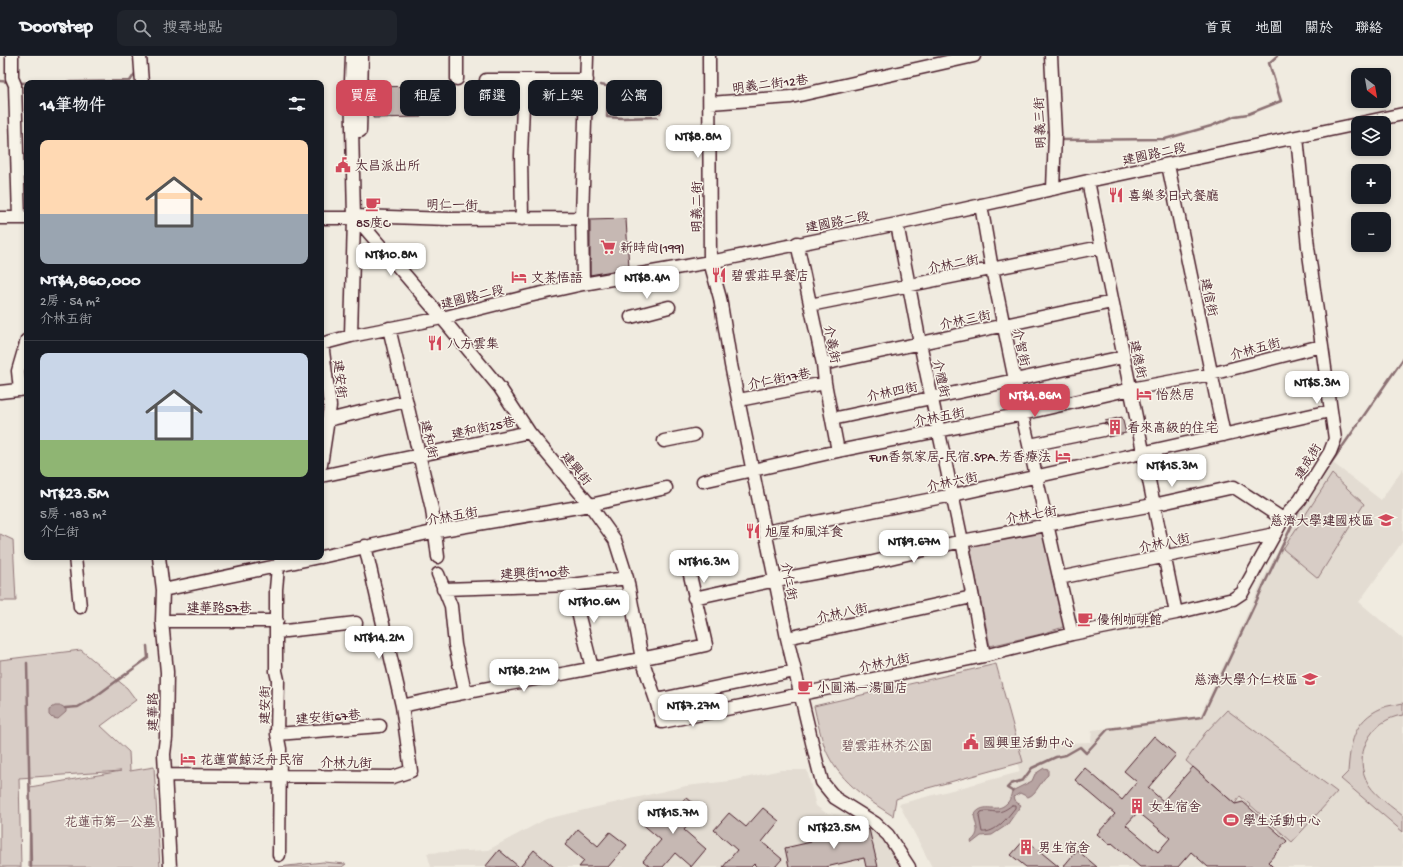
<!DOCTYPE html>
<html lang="zh-TW">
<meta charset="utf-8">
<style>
:root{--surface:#171b24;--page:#20242c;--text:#f1f3f6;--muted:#9ea1a6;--line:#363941;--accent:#d1495b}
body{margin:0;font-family:"Gochi Hand","LXGW WenKai TC",sans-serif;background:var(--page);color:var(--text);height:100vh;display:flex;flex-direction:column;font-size:15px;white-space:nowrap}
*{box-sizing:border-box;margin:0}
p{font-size:13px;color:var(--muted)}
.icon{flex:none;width:22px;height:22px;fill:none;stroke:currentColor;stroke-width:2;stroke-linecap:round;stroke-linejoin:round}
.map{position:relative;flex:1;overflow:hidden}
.panel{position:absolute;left:24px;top:24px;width:300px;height:480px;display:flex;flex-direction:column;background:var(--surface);border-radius:8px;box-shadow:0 2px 6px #0003}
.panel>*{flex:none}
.banner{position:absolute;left:336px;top:24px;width:380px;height:36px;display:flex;gap:8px}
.needle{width:26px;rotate:149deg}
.controls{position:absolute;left:1351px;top:12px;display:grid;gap:8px}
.controls a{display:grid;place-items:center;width:40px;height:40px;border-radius:8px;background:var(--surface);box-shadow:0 2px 6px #0003;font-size:20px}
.price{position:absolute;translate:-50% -34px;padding:0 9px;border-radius:8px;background:#fff;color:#222;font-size:13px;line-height:26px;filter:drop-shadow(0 1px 2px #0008)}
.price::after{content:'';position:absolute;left:50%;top:24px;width:12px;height:9px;margin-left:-6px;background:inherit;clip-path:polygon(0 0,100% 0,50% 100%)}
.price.active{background:var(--accent);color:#fff}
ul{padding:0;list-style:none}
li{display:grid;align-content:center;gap:8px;height:212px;padding:0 16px}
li+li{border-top:1px solid var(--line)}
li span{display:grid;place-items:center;height:124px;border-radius:8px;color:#555}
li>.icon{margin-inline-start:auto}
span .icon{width:72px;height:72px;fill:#fffc;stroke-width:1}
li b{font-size:17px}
h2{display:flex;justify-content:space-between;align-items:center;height:48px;padding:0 16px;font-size:17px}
.chip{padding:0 14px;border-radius:8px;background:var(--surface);box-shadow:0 2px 6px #0003;font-size:14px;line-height:36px}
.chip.active{background:var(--accent);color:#fff}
header{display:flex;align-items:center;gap:24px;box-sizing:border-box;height:56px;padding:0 20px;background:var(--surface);border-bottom:1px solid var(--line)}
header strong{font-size:19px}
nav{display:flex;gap:22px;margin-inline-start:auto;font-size:14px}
.search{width:280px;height:36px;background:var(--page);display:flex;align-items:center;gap:10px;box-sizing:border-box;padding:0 14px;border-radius:8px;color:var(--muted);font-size:15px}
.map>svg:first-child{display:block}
.built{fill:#e3dcd2}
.green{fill:#d8cdc6;stroke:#917678}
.water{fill:#b7a4a2;stroke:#8b6f72}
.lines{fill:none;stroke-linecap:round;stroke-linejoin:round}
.shore{stroke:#76545b;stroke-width:1}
.stream{stroke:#8b6f72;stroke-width:2.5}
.building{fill:#c6b8b3;stroke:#4a1f2b;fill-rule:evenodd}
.minor-casing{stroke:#4a1f2b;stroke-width:15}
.minor{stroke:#f7f3e8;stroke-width:12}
.labels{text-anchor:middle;stroke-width:3;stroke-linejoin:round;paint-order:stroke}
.street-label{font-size:13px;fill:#4a1f2b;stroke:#f7f3e8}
.poi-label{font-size:13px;fill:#4a1f2b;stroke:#f7f3e8;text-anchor:start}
.park-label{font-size:13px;fill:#6e4a52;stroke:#f7f3e8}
</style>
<header>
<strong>Doorstep</strong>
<div class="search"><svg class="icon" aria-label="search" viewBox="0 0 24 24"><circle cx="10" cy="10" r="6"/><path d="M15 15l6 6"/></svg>搜尋地點</div>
<nav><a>首頁</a><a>地圖</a><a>關於</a><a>聯絡</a></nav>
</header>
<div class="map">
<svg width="1403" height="811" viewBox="0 0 1403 811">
<rect width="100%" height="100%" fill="#f0ebe0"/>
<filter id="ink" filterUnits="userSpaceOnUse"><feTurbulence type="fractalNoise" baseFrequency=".025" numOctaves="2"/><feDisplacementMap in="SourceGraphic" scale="8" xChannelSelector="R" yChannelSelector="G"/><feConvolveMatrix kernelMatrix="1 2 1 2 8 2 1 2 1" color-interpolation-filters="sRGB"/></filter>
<g filter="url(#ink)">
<path class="built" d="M1333,407L1381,444L1403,412V485L1359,546L1403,583V811H932L899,748L1020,716L1012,689L1091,686L1092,674L1199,662L1262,526L1294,463Z
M781,714H807L816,750L826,757L851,760L873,770L891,790L903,811H431L427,797L488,794L546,763L686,730L731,725Z"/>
<path class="green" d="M1332,418L1364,448L1318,522L1283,493Z
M1044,472L1067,570L1041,578L990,590L969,487Z
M0,478L13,484L16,545H0Z
M81,594L127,632L136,644L101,670L129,696L130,715L154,711L160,811H29L30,731L121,715L19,722L21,811H0V604Z
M996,608L1023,706L917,735L896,743L893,760C866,743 837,723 825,692C820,678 817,664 814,650Z
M1403,647V659C1370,663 1351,701 1369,729C1377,741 1392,751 1403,760V776L1341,723L1348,716C1350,689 1353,664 1382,652C1388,649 1396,649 1403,647Z
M1227,654L1337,736L1292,786L1240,740L1235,748L1186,705L1205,677Z
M323,806L346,808L342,811H279Z"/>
<path class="water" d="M55,650H62L66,653V656L58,663L53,662L50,659V653Z
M1044,712L1048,713V719C1040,725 1037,738 1028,741L1020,737L1014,741L1016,746L1021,749L1007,769L992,779L981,780L972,787L971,785C981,777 976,771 974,759C985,744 996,759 1007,747C1010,745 1011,739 1012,735L1032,725L1035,718Z"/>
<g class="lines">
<path class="shore" d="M1012,749H1015V752C1007,762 996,777 982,776L979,760L981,756C994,752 996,762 1012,749Z"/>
<path class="stream" d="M0,25L9,26
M18,27L130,25L136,16
M600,29C616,31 650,37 661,49L660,57
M608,30L607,61L622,62L657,61
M1059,84L1165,83L1211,70L1235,60L1248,58L1281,45L1269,7L1277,0
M1322,420L1403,303
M27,607L31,811
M65,652L78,651L92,643L148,602L147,590
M1012,735L1007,732L1011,728L1023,724L1032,712L1056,701L1066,699L1080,691L1086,697L1108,673L1202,661L1300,452"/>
</g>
<path class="building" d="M420,30L421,61L373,62L372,31Z
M626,163L629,212L590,219V164Z
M1122,361L1126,377L1108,381L1110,373L1105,365Z
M1154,680L1176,699L1148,732L1163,745L1193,711L1235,748L1243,746L1287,785L1268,806L1273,811H1208L1191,796L1178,811H1140L1112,787L1110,789L1097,778L1115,758L1075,724L1085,712L1122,744L1137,726L1124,715ZM1138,756L1170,782L1158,796L1126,769Z
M686,741L701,754L684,774L706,793L691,811L675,797L663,811H650L643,805L661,784L639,765L653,749L668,762Z
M763,752L779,765L762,786L782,803L775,811H757L754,808L751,811H723L737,794L714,774L729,757L746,771Z
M861,770L863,775L869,773L878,811H866L864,802L826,811H789L785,792L811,786L809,781Z
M578,773L598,790L610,776L627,789L608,811H579L584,805L565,789Z
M1025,783L1059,811H1026L1011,799Z
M499,794L519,811H485Z
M534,794L554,811H520Z
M1077,794L1097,811H1063Z"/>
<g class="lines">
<g class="minor-casing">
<path id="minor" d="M12,0V22L15,29L19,162
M140,0L142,27
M709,0L710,206L720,242L731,309L787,582L815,699L822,726L835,742L875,767L888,779L909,811
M1051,0L1055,78L1053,133
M457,23V0
M486,24H587
M710,47L791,41L974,0
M1361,67L1403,58
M360,75L362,0
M1168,109L1224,379
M1088,125L1176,557
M981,149L992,213L1022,358L1072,578
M0,162H26
M321,162H354L359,160L449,163L582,162
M522,163L521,100L524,24
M359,165L442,262L500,332L529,376L590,449L615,484L627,522L642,603L656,644L662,666L801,638L984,600L1072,578L1176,557L1233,543L1242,537L1283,463L1300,444L1330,396L1335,383L1308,191L1297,81
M897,168L920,287L962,485L984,600
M797,187L823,308L825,327L838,395
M583,228L582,162L587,0
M810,249L1101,191
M631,261L669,251
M389,272L432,453L438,501
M351,280L354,162L351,25L352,0
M321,288L351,280L442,262L529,240L583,228L710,206L897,168L1088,125L1358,68
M823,308L1112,246
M20,334L18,315L27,284
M0,336L27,333
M739,344L825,327
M832,363L1123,301
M328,364L406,345
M664,385L694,379
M1030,389L1103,374
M321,409L330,350L322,287
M321,420L529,376
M703,425L838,395L1022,358L1131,333L1211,318L1321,290
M765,476L953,439L1330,355
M75,501L80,551
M159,501L163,534L162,565L167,616L166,682L164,698L170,811
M321,501L437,475L590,449L666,432
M438,518L451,550L455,589L465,636
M1059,522L1275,478
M571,529L592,612
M443,533L571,529L627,522
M163,534L319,501
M694,542L776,524L869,507L962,485L1153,449L1234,431L1283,463
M162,565H277
M277,576L356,567
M787,582L972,541
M656,644L795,615
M402,650C503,627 605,612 706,589L690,519
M277,678L380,670
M164,719L393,721L411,715L402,650L365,490
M279,799L280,693L277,678L278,624L276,615V533L278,511L282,501"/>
</g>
<use href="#minor" class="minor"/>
</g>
</g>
<defs>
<g id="civic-bare" transform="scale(1.2)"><path d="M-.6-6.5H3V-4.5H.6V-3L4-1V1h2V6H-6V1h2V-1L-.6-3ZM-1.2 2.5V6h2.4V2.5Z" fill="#d1495b" stroke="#f7f3e8" stroke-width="2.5" paint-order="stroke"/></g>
<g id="restaurant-bare" transform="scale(1.2)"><path d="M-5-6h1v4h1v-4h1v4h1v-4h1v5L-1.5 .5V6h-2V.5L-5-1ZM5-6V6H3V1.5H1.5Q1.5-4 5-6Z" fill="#d1495b" stroke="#f7f3e8" stroke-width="2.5" paint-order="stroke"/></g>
<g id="cafe-bare" transform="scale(1.2)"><path d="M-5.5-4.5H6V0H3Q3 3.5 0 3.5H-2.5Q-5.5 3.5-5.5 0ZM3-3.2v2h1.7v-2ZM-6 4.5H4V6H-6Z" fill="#d1495b" stroke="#f7f3e8" stroke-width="2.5" paint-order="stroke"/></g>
<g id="supermarket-bare" transform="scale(1.2)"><path d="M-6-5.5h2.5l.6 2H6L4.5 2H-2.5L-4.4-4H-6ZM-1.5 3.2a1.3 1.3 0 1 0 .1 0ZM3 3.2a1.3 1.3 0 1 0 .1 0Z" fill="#d1495b" stroke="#f7f3e8" stroke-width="2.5" paint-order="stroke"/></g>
<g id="hotel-bare" transform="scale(1.2)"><path d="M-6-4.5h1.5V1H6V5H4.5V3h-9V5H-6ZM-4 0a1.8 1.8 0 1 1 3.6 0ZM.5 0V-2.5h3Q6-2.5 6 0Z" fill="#d1495b" stroke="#f7f3e8" stroke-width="2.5" paint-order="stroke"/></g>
<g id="building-bare" transform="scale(1.2)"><path d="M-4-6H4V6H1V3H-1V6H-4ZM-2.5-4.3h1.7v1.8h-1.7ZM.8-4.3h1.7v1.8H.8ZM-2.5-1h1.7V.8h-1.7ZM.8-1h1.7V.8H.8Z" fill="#d1495b" stroke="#f7f3e8" stroke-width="2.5" paint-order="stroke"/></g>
<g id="university-bare" transform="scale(1.2)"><path d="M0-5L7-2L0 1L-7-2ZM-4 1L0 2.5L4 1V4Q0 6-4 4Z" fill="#d1495b" stroke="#f7f3e8" stroke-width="2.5" paint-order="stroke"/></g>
<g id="stadium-bare" transform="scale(1.2)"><path d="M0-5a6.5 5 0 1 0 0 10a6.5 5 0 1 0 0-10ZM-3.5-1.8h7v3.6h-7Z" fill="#d1495b" stroke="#f7f3e8" stroke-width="2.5" paint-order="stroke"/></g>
</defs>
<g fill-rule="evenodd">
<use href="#civic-bare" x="343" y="109"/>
<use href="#restaurant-bare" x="1116" y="139"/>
<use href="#cafe-bare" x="373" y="148"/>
<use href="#supermarket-bare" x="608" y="191"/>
<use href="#restaurant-bare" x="719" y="219"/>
<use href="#hotel-bare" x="519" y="221"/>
<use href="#restaurant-bare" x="435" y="287"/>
<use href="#hotel-bare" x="1144" y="338"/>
<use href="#building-bare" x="1115" y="371"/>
<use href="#hotel-bare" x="1063" y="400"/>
<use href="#university-bare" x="1386" y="464"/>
<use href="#restaurant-bare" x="753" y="475"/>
<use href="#cafe-bare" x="1085" y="563"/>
<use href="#university-bare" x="1310" y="623"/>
<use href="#cafe-bare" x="805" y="631"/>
<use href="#civic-bare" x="971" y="686"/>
<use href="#hotel-bare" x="188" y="703"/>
<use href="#building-bare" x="1137" y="750"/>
<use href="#stadium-bare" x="1231" y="764"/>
<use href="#building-bare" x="1026" y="791"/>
</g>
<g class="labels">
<g class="street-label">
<text transform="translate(770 27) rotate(-7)" y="5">明義二街12巷</text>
<text transform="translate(1039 67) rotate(-92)" y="5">明義三街</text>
<text transform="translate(1154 97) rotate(-12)" y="5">建國路二段</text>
<text transform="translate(452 148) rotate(1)" y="5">明仁一街</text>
<text transform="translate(696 151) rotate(-90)" y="5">明義二街</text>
<text transform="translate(837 165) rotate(-11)" y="5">建國路二段</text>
<text transform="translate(953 207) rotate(-11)" y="5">介林二街</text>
<text transform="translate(472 240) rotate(-14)" y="5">建國路二段</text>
<text transform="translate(1210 241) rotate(78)" y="5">建信街</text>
<text transform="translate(965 263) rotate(-12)" y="5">介林三街</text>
<text transform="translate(833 288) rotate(79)" y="5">介義街</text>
<text transform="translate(1022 291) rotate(77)" y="5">介智街</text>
<text transform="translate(1255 292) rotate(-15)" y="5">介林五街</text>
<text transform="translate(1139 303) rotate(78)" y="5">建德街</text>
<text transform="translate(779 322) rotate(-11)" y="5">介仁街17巷</text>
<text transform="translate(942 322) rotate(78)" y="5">介禮街</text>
<text transform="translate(341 323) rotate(83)" y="5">建安街</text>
<text transform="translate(892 335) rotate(-12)" y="5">介林四街</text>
<text transform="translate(939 360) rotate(-11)" y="5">介林五街</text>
<text transform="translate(483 371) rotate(-12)" y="5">建和街25巷</text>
<text transform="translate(430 383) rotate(77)" y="5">建和街</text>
<text transform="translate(1307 405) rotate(-59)" y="5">建成街</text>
<text transform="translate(577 412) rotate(50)" y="5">建興街</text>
<text transform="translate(952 425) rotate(-12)" y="5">介林六街</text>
<text transform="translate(1031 458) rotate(-10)" y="5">介林七街</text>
<text transform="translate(452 459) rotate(-10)" y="5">介林五街</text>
<text transform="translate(1164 486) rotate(-12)" y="5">介林八街</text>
<text transform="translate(535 516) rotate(-2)" y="5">建興街110巷</text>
<text transform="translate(790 525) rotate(79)" y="5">介仁街</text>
<text x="219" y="556">建華路57巷</text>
<text transform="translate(842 556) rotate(-12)" y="5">介林八街</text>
<text transform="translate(884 606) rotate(-12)" y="5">介林九街</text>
<text transform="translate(264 649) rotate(-89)" y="5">建安街</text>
<text transform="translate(152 656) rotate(-89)" y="5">建華路</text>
<text transform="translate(328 660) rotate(-4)" y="5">建安街67巷</text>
<text x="346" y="711">介林九街</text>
</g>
<g class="poi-label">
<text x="355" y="114">太昌派出所</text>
<text x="1128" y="144">喜樂多日式餐廳</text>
<text x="373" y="171" text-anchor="middle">85度C</text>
<text x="620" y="196">新時尚(199)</text>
<text x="731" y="224">碧雲莊早餐店</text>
<text x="531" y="226">文茶悟語</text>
<text x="447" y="292">八方雲集</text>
<text x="1156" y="343">怡然居</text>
<text x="1127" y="376">看來高級的住宅</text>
<text x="1051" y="405" text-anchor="end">Fun香氛家居-民宿.SPA.芳香療法</text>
<text x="1374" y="469" text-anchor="end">慈濟大學建國校區</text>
<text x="765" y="480">旭屋和風洋食</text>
<text x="1097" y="568">優俐咖啡館</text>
<text x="1298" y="628" text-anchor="end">慈濟大學介仁校區</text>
<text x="817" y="636">小圓滿－湯圓店</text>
<text x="983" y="691">國興里活動中心</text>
<text x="200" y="708">花蓮賞鯨泛舟民宿</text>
<text x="1149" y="755">女生宿舍</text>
<text x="1243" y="769">學生活動中心</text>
<text x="1038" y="796">男生宿舍</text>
</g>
<g class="park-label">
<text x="887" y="694">碧雲莊林芥公園</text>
<text x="110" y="770">花蓮市第一公墓</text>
</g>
</g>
</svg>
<div class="controls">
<a><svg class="needle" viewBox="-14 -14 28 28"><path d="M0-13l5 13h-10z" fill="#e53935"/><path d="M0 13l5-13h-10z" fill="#9ea1a6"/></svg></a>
<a><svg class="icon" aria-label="layers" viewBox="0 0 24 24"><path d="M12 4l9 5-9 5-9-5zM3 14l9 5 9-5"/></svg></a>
<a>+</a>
<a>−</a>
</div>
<b class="price" style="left:698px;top:103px">NT$8.8M</b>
<b class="price" style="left:391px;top:221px">NT$10.8M</b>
<b class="price" style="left:647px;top:244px">NT$8.4M</b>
<b class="price" style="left:1317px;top:349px">NT$5.3M</b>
<b class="price active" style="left:1035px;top:362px">NT$4.86M</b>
<b class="price" style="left:1172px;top:432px">NT$15.3M</b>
<b class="price" style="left:914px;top:508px">NT$9.67M</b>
<b class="price" style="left:704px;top:528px">NT$16.3M</b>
<b class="price" style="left:594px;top:568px">NT$10.6M</b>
<b class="price" style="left:379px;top:604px">NT$14.2M</b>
<b class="price" style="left:524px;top:637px">NT$8.21M</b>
<b class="price" style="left:693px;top:672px">NT$7.27M</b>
<b class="price" style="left:673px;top:779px">NT$15.7M</b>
<b class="price" style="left:834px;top:794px">NT$23.5M</b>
<div class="banner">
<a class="chip active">買屋</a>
<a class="chip">租屋</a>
<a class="chip">篩選</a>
<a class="chip">新上架</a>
<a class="chip">公寓</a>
</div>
<section class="panel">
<h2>14筆物件<svg class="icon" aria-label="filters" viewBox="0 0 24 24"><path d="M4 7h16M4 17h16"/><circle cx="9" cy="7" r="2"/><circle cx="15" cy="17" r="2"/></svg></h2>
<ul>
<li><span style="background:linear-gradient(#ffd9b3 60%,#9aa5b1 0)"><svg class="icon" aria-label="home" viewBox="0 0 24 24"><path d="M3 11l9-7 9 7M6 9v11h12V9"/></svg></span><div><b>NT$4,860,000</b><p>2房 · 54 m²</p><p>介林五街</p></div></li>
<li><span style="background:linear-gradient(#c9d6e8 70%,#8fb573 0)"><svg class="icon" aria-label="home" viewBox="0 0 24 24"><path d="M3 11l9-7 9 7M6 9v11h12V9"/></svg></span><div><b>NT$23.5M</b><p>5房 · 183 m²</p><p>介仁街</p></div></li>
</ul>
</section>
</div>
